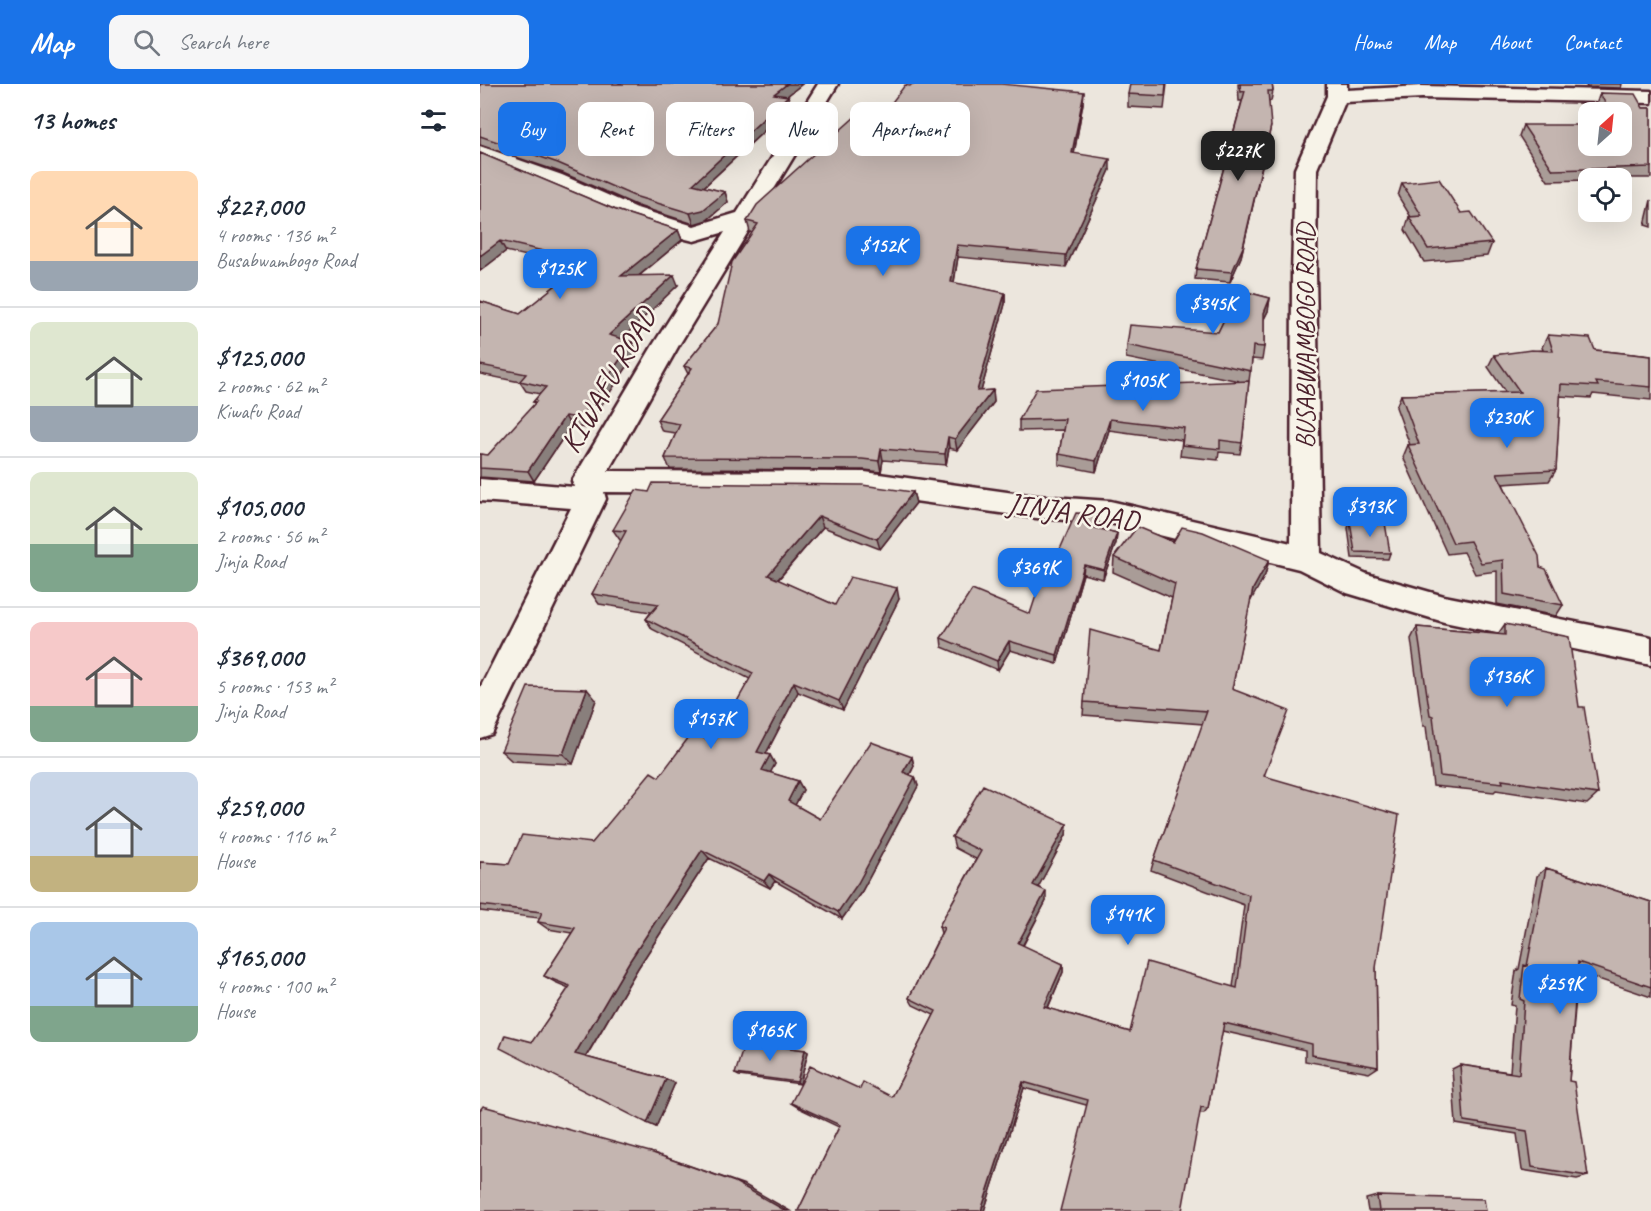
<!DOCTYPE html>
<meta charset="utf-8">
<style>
:root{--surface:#fff;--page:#f6f6f7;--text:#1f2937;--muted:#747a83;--line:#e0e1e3;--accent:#1a73e8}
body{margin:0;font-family:Caveat,sans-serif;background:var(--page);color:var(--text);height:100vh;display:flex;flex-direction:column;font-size:22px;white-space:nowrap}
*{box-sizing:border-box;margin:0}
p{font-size:20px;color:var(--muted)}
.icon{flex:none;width:33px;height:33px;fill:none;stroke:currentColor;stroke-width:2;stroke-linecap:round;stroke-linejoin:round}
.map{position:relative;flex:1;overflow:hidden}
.sheet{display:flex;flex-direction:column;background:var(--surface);width:480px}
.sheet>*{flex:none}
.hud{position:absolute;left:18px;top:18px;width:570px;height:54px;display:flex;gap:12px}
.needle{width:39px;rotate:27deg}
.fabs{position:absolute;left:1098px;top:18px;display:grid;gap:12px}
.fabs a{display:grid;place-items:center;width:54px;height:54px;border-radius:12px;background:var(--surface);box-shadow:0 6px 24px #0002;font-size:30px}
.price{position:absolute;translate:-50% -51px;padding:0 14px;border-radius:12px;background:var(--accent);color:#fff;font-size:20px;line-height:39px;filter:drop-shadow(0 2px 3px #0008)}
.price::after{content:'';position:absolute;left:50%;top:36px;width:18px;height:14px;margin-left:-9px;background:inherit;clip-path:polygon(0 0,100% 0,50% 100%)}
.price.on{background:#222;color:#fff}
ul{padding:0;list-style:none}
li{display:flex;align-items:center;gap:18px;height:150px;padding:0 30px}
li+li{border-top:2px solid var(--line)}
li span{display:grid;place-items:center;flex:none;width:168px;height:120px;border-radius:12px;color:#555}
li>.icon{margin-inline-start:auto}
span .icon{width:72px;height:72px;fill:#fffc;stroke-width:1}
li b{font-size:26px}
h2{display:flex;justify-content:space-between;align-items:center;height:72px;padding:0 30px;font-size:26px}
.chip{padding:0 21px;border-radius:12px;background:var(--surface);box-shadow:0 6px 24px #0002;font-size:21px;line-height:54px}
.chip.on{background:var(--accent);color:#fff}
header{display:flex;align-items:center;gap:36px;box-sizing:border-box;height:84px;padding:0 30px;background:var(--accent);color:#fff}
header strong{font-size:28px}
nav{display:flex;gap:33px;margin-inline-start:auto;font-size:21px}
.search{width:420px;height:54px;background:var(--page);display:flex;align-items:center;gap:15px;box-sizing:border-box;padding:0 21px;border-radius:12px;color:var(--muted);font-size:22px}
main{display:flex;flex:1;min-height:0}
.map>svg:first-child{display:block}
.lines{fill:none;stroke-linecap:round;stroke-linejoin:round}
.street-casing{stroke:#4a1f2b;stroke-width:5}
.street{fill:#f7f3e8;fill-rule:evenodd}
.wall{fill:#a99c97;stroke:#4a1f2b;stroke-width:1.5}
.shaded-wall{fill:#897f7b;stroke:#4a1f2b;stroke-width:1.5}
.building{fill:#c4b5b0;stroke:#4a1f2b;stroke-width:1.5}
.labels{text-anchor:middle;stroke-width:5;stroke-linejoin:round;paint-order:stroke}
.far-street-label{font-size:26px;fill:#4a1f2b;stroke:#f7f3e8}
.street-label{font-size:30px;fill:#4a1f2b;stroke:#f7f3e8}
</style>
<header>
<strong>Map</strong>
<div class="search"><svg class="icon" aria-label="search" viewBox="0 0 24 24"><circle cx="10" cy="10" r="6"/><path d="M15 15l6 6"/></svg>Search here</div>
<nav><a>Home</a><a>Map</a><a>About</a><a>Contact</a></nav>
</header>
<main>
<section class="sheet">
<h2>13 homes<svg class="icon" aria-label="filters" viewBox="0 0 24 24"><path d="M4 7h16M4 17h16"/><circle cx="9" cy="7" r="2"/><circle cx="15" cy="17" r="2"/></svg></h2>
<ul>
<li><span style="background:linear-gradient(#ffd9b3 75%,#9aa5b1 0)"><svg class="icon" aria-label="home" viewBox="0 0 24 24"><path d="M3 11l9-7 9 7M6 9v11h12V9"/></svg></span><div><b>$227,000</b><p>4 rooms · 136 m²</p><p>Busabwambogo Road</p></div></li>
<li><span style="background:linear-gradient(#dfe7d0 70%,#9aa5b1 0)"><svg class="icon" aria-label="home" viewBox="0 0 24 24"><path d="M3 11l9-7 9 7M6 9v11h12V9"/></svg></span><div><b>$125,000</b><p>2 rooms · 62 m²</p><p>Kiwafu Road</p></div></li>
<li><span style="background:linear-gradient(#dfe7d0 60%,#7fa58c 0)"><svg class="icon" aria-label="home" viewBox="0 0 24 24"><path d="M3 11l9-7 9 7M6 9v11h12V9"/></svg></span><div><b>$105,000</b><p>2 rooms · 56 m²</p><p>Jinja Road</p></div></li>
<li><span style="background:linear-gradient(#f6c9c9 70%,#7fa58c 0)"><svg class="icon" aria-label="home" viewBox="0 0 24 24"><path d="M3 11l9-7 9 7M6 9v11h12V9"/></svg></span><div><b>$369,000</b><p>5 rooms · 153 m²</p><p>Jinja Road</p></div></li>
<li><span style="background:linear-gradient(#c9d6e8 70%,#c2b280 0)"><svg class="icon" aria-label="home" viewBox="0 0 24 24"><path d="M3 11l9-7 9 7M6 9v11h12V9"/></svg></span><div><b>$259,000</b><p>4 rooms · 116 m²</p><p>House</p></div></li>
<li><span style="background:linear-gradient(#a9c7e8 70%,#7fa58c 0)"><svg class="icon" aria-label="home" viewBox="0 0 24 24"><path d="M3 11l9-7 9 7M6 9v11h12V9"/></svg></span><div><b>$165,000</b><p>4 rooms · 100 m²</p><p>House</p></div></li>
</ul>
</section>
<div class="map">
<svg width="1171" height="1127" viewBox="0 0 1171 1127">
<rect width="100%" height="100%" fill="#ece6dd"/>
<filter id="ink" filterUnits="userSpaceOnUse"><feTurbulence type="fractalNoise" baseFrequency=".0167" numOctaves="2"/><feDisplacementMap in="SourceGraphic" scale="12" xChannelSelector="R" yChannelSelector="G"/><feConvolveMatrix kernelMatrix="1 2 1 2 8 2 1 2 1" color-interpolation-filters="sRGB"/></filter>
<g filter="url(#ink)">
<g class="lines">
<g class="street-casing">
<path id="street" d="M338,0H358L199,261L128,387L385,388L556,412L630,417L811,459L812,190L815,85L847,12V0H867V6L942,2L1171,7V19L942,14L865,18L837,85L836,190L841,469L887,490L964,512L1171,553V581L964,538L867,509L819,485L630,439L556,434L385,410L124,408L126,415L12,650L0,654V604L91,424L0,417V395L94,403L92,397L97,389L173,261L245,148L214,157L206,155L141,134L66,101L0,75V62L82,91L157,124L214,142L257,129Z"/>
</g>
<use href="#street" class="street"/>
</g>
<path class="wall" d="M0,0H322L307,12H308L311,22L224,103L245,108L248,118L227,136L214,140L158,122L83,89L0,61Z
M687,0L684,25L648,23V10Z
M758,0H792L793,7L791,17H789V52L761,173L750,198L715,195L716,185L762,17H759Z
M1105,0H1142L1141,4L1107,3Z
M1120,9L1163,24H1171V94H1108V96L1068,97L1039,52L1043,41L1108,62L1142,28H1111L1115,21H1116Z
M603,19L594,70L630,86L586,183L478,173L474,199L525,209V220L501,307L513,306L514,318L477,366L469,364L466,381L403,376L401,388L385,386L190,385L185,374L196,349L182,347L177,336L208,290L204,282L238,240L272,149L270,148L267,137L407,25Z
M0,69L136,126L198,146L202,156L159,192L198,201L141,255L152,258L157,268L106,344L91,342L54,397L0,393V370L8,371L55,320L53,318L60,310L46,307L40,298L0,290V217L40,230L97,184L26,167L0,187Z
M922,99L981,129L1012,159L1007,172L944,178L925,146L929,133H931L918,112Z
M1171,116V143L1165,141Z
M751,204L790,214L788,227L784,235V263L782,276L772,275L769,297L762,359L760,370L739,368L738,376L700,372L702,356L629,346L616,388L579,381V370L583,346L539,347V336L759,297L646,274L647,261L738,248L749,226Z
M1068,251L1115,266L1171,272V316L1113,310L1111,314L1080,312L1076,386L1069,397L1023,400L1060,483L1083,521L1076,532L1017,520V487L995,490L984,468L967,470L923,373L928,361H930L916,323L921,311L1026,309L1008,283L1014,271L1063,266L1062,263Z
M169,408H433L436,419L400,465L343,443L298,496L355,521L419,515L363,626L318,608L286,670L290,671L295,680L290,689L318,697L323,706L315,721L340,735L432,673L434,682L430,691L435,693L438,702L382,807L362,835L295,797L290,804L229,774L158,884L106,973L186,995L195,999L176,1043L52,958L89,904L75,898L64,892L92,849L68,845L58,838L60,834L0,827V778L29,780L112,759L179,693L234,658L270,595L172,545L166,535L171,528L119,520L112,510L141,457L140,456L133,446Z
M870,438L910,469L908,475L872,474L868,444Z
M618,440L617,444L637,449L636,459L623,495L603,490L577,580L530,566L518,586L462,563L461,554L550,530L570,488Z
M693,458L789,476L785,491L770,517L752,605L784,692L896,884L898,983L889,989L825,977V966L742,947L728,1024L724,1029L606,1021L544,1004L504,1127H318L359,1043L319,1024L311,1019L380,1005L412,1013L454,931L433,921L429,914L461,849L459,842L496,775L475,764L472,753L587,740L586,751L558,803L566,817L543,862L583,880V888L568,924L650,948L753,903L764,821L671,786L674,776L723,640L603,631L604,618L681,566L692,514L633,488L634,473Z
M1025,540L1099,623L1118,710L1107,720L1016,706L1014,708L953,702L946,642H943L931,555L937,543L1018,550Z
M116,616L93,680L32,677L21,667Z
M1066,784L1171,818V913L1098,888L1089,997L1108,1092L1097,1095L1042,1086L1037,1050L976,1040L972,985L980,981L1030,988L1035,922L1031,921L1036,887L1039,885L1057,792Z
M325,966L328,968L320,1000L259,992L255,990Z
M897,1112L1006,1127H888L886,1115Z"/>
<path class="shaded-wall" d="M307,0H322L297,20L294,10Z
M604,8L603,19L592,81V69Z
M308,12L311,22L216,110L213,100Z
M791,42L761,173L750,198L752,188Z
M630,75V86L586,183V171Z
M245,108L248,118L227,136L214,140L210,129Z
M198,146L202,156L145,203L141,192Z
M20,157L26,167L0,187V172Z
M477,161L478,173L472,209L471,198Z
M194,191L198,201L134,262L129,251Z
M525,209V220L498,318L497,307Z
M790,214L788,227L781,241L784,229Z
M152,258L157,268L106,344L100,334Z
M513,306L514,318L477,366L475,355Z
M85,332L91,342L54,397L48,387Z
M630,335L629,346L616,388V377Z
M468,353L469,364L466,381L465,370Z
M401,365L403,376L401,388L399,377Z
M433,408L436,419L400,465L397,455Z
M619,430L618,440L614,454L615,444Z
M339,432L343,443L292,502L288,491Z
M637,449L636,459L623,495L624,486Z
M789,476L785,491L769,520L773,505Z
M604,481L603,490L577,580V571Z
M417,504L419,515L363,626L359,617Z
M529,557L530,566L518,586L517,577Z
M314,598L318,608L282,677L277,668Z
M107,605L116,616L93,680L83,670Z
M290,671L295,680L287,695L282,686Z
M432,673L434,682L426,697L423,688Z
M435,693L438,702L382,807L362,835L358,828Z
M318,697L323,706L313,725L308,717Z
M587,740L586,751L554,811L553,801Z
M222,766L229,774L158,884L105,974L95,970L149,878Z
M289,790L295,797L290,804L284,797Z
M566,807V817L539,868L538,859Z
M583,880V888L565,930L564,923Z
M325,966L328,968L320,1000L317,998Z
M186,995L195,999L176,1043L167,1039Z
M543,998L544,1004L504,1127H501Z
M170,1068L265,1101L310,1127H306Z"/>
<path class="building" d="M0,0H307L294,10L308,12L213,100L245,108L223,126L210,129L154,112L78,79L0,52Z
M432,0H521L604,8L592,69L630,75L586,171L477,161L471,198L525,209L497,307L513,306L475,355L468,353L465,370L401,365L399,377L382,375L185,374L200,340L177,336L212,284L204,282L238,240L252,178L278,140L267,137L277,121L387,22L407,25L425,1L430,2Z
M650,0H686L685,12L648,10Z
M760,0H792L793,7H788L791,42L763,163L752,188L716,185L765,7L761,8Z
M1120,9L1155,10L1163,24H1171V83L1073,86L1043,41H1108V62H1142V28H1120L1115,21H1126Z
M0,69L136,126L198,146L141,192L194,191L129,251L152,258L100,334L85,332L48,387L0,384V370L8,371L56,318H53L66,303L40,297L46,290L0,281V217L40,230L106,177L20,157L0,172Z
M959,95L981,129L991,128L1012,159L948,165L929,133L942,132L922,99Z
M751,204L790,214L784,229V263L773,262L771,287L647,261L650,241L738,248L750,223Z
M1068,251L1110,254L1115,266L1171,272V303L1116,298L1118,302L1081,300L1076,386L1017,389L1059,472L1060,483L1066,485L1083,521L1024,510L1023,476L1001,479L990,457L973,459L928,361L939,360L921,311L1040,308L1014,271L1051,266L1073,267Z
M769,297L762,359L740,356V365L702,361L704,344L630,335L616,377L579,370L585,335L539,336L556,305Z
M173,399L382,401L433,408L397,455L339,432L288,491L355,521L370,493L417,504L359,617L314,598L277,668L290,671L282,686L318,697L308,717L340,735L391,658L432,673L423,688L435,693L378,799L358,828L289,790L284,797L222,766L149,878L95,970L186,995L167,1039L20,964L25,951L52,958L90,902L64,892L95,844L58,838L62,828L0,821V778L29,780L42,751L112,759L171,688L179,693L212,649L234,658L273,589L166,535L179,520L112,510L146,447L133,446L156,406L169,408Z
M596,429L619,430L615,444L637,449L624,486L604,481L577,571L529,557L517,577L461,554L492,506L550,530L564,487L570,488Z
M870,438L905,439L910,469L875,468Z
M657,443L693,458L702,443L723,448L789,476L773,505L752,605L809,627L784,692L919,731L896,884L898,983L832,971V960L744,939L728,1024L721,1023L702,1127H580L608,1016L543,998L501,1127H318L360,1041L311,1019L330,982L380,1005L383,998L412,1013L456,927L429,914L464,844L459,842L501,767L472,753L503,701L587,740L553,801L566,807L538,859L583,880L564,923L650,948L667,878L757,904L769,811L674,776L727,627L604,618L610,546L681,566L695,500L634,473Z
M1025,540L1089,553L1099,623H1104L1118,710L1022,696L1023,699L960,692L953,632L950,631L937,543L1025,551Z
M48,603L107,605L83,670L21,667Z
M1066,784L1171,818V903L1098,878L1089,997L1094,998L1108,1092L1052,1083L1047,1047L984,1037L980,981L1039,990L1044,917L1040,915L1044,881L1047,882Z
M265,958L325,966L317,998L255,990Z
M3,1022L170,1068L255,1098L306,1127H0V1026Z
M897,1112L1004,1115L1006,1127H899Z"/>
</g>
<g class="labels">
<g class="far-street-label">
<text transform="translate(825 252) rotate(-90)" y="9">BUSABWAMBOGO ROAD</text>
</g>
<g class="street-label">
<text transform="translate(128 296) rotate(-60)" y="10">KIWAFU ROAD</text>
<text transform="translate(593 428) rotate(8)" y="10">JINJA ROAD</text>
</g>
</g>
</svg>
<div class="fabs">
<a><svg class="needle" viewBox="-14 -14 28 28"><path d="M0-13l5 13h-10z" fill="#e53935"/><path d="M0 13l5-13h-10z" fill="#747a83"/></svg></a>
<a><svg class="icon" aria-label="locate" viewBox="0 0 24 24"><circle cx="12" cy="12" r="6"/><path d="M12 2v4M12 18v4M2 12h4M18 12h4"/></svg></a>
</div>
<b class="price on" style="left:758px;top:98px">$227K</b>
<b class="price" style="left:403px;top:193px">$152K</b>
<b class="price" style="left:80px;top:216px">$125K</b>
<b class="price" style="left:733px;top:251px">$345K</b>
<b class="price" style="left:663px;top:328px">$105K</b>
<b class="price" style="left:1027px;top:365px">$230K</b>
<b class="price" style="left:890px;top:454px">$313K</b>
<b class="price" style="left:555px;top:515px">$369K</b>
<b class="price" style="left:1027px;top:624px">$136K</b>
<b class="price" style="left:231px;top:666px">$157K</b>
<b class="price" style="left:648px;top:862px">$141K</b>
<b class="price" style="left:1080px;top:931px">$259K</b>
<b class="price" style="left:290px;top:978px">$165K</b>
<div class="hud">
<a class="chip on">Buy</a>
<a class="chip">Rent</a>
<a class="chip">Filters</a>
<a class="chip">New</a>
<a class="chip">Apartment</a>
</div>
</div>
</main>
